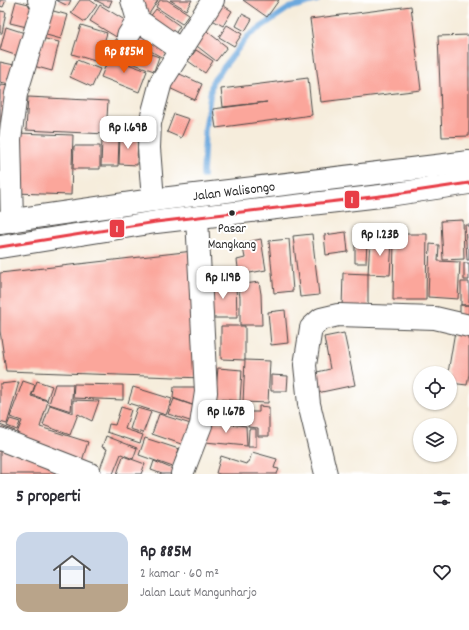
<!DOCTYPE html>
<html lang="id">
<meta charset="utf-8">
<style>
:root{--surface:#fff;--page:#f7f7f7;--text:#2b2b33;--muted:#7c7c81;--line:#e1e1e2;--accent:#ea580c}
body{margin:0;font-family:Dekko,sans-serif;background:var(--page);color:var(--text);height:100vh;display:flex;flex-direction:column;font-size:15px;white-space:nowrap}
*{box-sizing:border-box;margin:0}
p{font-size:13px;color:var(--muted)}
.icon{flex:none;width:22px;height:22px;fill:none;stroke:currentColor;stroke-width:2;stroke-linecap:round;stroke-linejoin:round}
.map{position:relative;height:474px;overflow:hidden}
.sheet{display:flex;flex-direction:column;background:var(--surface);flex:1}
.sheet>*{flex:none}
.tools{position:absolute;left:413px;top:366px;display:grid;gap:8px}
.tools a{display:grid;place-items:center;width:44px;height:44px;border-radius:50%;background:var(--surface);box-shadow:0 1px 3px #0004;font-size:20px}
.price{position:absolute;translate:-50% -34px;padding:0 9px;border-radius:8px;background:#fff;color:#222;font-size:13px;line-height:26px;filter:drop-shadow(0 1px 2px #0008)}
.price::after{content:'';position:absolute;left:50%;top:24px;width:12px;height:9px;margin-left:-6px;background:inherit;clip-path:polygon(0 0,100% 0,50% 100%)}
.price.current{background:var(--accent);color:#fff}
ul{padding:0;list-style:none}
li{display:flex;align-items:center;gap:12px;height:100px;padding:0 16px}
li+li{border-top:1px solid var(--line)}
li span{display:grid;place-items:center;flex:none;width:112px;height:80px;border-radius:12px;color:#555}
li>.icon{margin-inline-start:auto}
span .icon{width:48px;height:48px;fill:#fffc;stroke-width:1}
li b{font-size:17px}
h2{display:flex;justify-content:space-between;align-items:center;height:48px;padding:0 16px;font-size:17px}
.map>svg:first-child{display:block}
.lines{fill:none;stroke-linecap:round;stroke-linejoin:round}
.stream{stroke:#6ca8dd;stroke-width:5.5}
.building{fill:#fba69b}
.minor-casing{stroke:#494846;stroke-width:24}
.trunk-casing{stroke:#494846;stroke-width:24}
.minor{stroke:#fff;stroke-width:22}
.trunk{stroke:#fff;stroke-width:22}
.bus-1-casing{stroke:#fff;stroke-width:6}
.bus-1{stroke:#e83d46;stroke-width:3}
.bus-dot{fill:#2b2b2b;stroke:#fff;stroke-width:1.5}
.labels{text-anchor:middle;stroke-width:4;stroke-linejoin:round;paint-order:stroke}
.bus-label{font-size:13px;fill:#2b2b2b;stroke:#fff}
.street-label{font-size:14px;fill:#2b2b2b;stroke:#fff}
.line-badge{stroke:#fff;stroke-width:1.5}
.badge-label{font-size:11px;text-anchor:middle;font-weight:bold;fill:#fff}
</style>
<div class="map">
<svg width="469" height="474" viewBox="0 0 469 474">
<rect width="100%" height="100%" fill="#fff"/>
<filter id="ink" filterUnits="userSpaceOnUse"><feTurbulence type="fractalNoise" baseFrequency=".025" numOctaves="2"/><feDisplacementMap in="SourceGraphic" scale="8" xChannelSelector="R" yChannelSelector="G"/><feConvolveMatrix kernelMatrix="1 2 1 2 8 2 1 2 1" color-interpolation-filters="sRGB"/></filter>
<filter id="wash" filterUnits="userSpaceOnUse"><feTurbulence type="fractalNoise" baseFrequency=".012" numOctaves="4" result="noise"/><feDisplacementMap in="SourceGraphic" scale="16" xChannelSelector="R" yChannelSelector="G"/><feGaussianBlur stdDeviation="0.9" result="paint"/><feColorMatrix in="noise" values="0 0 0 0 0 0 0 0 0 0 0 0 0 0 0 0 0 1.4 0 .05"/><feComposite in="paint" operator="in"/></filter>
<g filter="url(#wash)">
<rect width="100%" height="100%" fill="#f6eddc"/>
<g class="lines">
<path class="stream" d="M203,176L205,130L212,82L248,36L289,8L318,0"/>
</g>
<g id="blocks">
<path class="building" d="M0,0H6L3,7L0,6Z
M56,0H71L68,6Z
M80,0H90L97,5L85,22L71,13Z
M95,0H112L109,7Z
M137,0H158L149,14L134,5Z
M160,0H167L189,14L182,24L156,7Z
M170,0H192L186,10Z
M243,0H279L267,17Z
M16,1L41,7L35,29L10,23Z
M216,1L232,11L223,26L207,17Z
M100,5L133,25L123,41L90,21Z
M411,6L421,90L321,102L310,19Z
M46,9L68,15L61,39L39,33Z
M156,9L180,26L171,40L146,22Z
M0,11L6,12L2,33H0Z
M242,14L252,19L245,31L236,26Z
M81,25L107,33L98,62L72,54Z
M227,25L242,34L234,46L219,37Z
M6,27L31,35L24,58L0,50Z
M138,28L170,45L163,58L131,40Z
M204,29L227,47L216,61L193,43Z
M469,35V136L442,137L438,36Z
M37,37L59,42L52,71L30,65Z
M115,40L129,43L124,59L111,55Z
M131,47L159,57L154,71L126,61Z
M196,50L213,61L205,73L188,61Z
M109,57L147,71L139,92L101,77Z
M77,60L100,69L92,87L70,77Z
M0,62L19,66L15,85L0,82Z
M173,71L202,84L195,100L165,86Z
M308,78L312,115L216,128L213,109L267,102L223,107L221,89Z
M0,85L11,86L9,122H0Z
M28,97L108,101L106,134L26,130Z
M174,114L189,119L181,138L167,132Z
M17,133L73,135L71,195L15,193Z
M120,134L138,135L137,165L119,164Z
M102,139L119,140L118,166H101Z
M74,146H100V169H73Z
M463,220L464,259L443,260L441,221Z
M465,225H469V260H467Z
M346,232L348,252L326,255L324,235Z
M312,234L319,295L300,297L293,236Z
M394,234H427L426,300H393Z
M261,239L266,270L239,275L237,260L245,258L242,243Z
M289,239L293,291L274,293L269,241Z
M370,239L392,240L390,275L368,274Z
M355,241H367L366,263H355Z
M430,244L439,245L438,261L460,262L458,299L428,297Z
M193,251L203,378L6,371L0,331V273Z
M464,263H469V280H464Z
M343,273L368,274V308H342Z
M210,281H236L237,318H210Z
M259,282L261,294L262,325H240V297L238,285Z
M461,282H469V305H461Z
M460,305H469V320H460Z
M285,310L288,343L271,345L268,312Z
M221,326H245V360L270,361L268,403L243,402L245,360L221,359Z
M455,331L469,333V374L467,385L450,383V373H448Z
M344,333L355,385L317,393L313,373L330,369L324,337Z
M218,368L242,370L240,401L215,399Z
M271,375L288,376L287,391H271Z
M23,381L35,385L31,396L48,401L40,427L88,442L81,464L13,443L22,421L10,417Z
M37,381L52,386L47,400L32,395Z
M19,382L7,424L0,422V384Z
M55,384H73L71,411L49,404Z
M74,384L123,385V400L73,398Z
M133,387L172,399L166,415L128,403Z
M174,387H202L198,407L173,398Z
M174,399L201,408L196,423L168,414Z
M73,400L99,401L92,421L78,414L70,435L43,425L50,405L73,413Z
M215,401L249,405L246,421L213,417Z
M259,406L269,407V436H258V428L248,427L249,412H259Z
M121,407L131,410L125,429L143,435L140,443L107,432L109,424L115,425Z
M137,408L151,412L143,433L130,429Z
M159,414L194,425L187,446L152,434Z
M10,419L20,422L17,430L7,426Z
M207,421L246,426L247,446L205,442Z
M0,425L15,431L12,439L0,435Z
M249,429H256V447H248Z
M106,436L137,448L133,459L121,454L113,474H103L99,472L107,449L102,447Z
M145,438L179,449L173,467L139,455Z
M0,442L77,474H0Z
M252,452L277,459L274,468L279,469L277,474H220L216,473L221,456L246,464L247,462H249Z
M123,456L145,464L141,474H117Z
M154,461L175,470L174,474H162L151,470Z"/>
</g>
</g>
<g filter="url(#ink)">
<use href="#blocks" fill-opacity="0" stroke="#494846" stroke-width="1"/>
<g class="lines">
<g class="minor-casing">
<path id="minor" d="M132,0L138,20L181,50
M128,36L138,20
M153,200L149,148L150,123L161,82L213,0
M12,221L10,139L16,94L44,2L39,0
M0,439L90,474
M182,474L201,425L206,392L197,218
M326,474L309,404L305,365L311,328L321,319L338,315L435,318L469,326"/>
</g>
<g class="trunk-casing">
<g id="trunk">
<path id="s1" d="M0,222L153,200L469,162"/>
<path d="M0,247L156,222L389,195L469,183"/>
</g>
</g>
<use href="#minor" class="minor"/>
<use href="#trunk" class="trunk"/>
<g class="bus-1-casing">
<path id="bus-1" d="M0,247L156,222L389,195L469,183"/>
</g>
<use href="#bus-1" class="bus-1"/>
</g>
</g>
<circle class="bus-dot" cx="232" cy="213" r="3.5"/>
<g class="labels">
<g class="bus-label">
<text x="232" y="232">Pasar<tspan x="232" dy="16">Mangkang</tspan></text>
</g>
<g class="street-label">
<text dy="5" stroke="none"><textPath href="#s1" startOffset="236">Jalan Walisongo</textPath></text>
</g>
</g>
<g class="line-badge">
<rect x="344" y="190" width="16" height="19" rx="4" fill="#e83d46"/>
<rect x="109" y="219" width="16" height="19" rx="4" fill="#e83d46"/>
</g>
<g class="badge-label">
<text x="352" y="203">1</text>
<text x="117" y="232">1</text>
</g>
</svg>
<div class="tools">
<a><svg class="icon" aria-label="locate" viewBox="0 0 24 24"><circle cx="12" cy="12" r="6"/><path d="M12 2v4M12 18v4M2 12h4M18 12h4"/></svg></a>
<a><svg class="icon" aria-label="layers" viewBox="0 0 24 24"><path d="M12 4l9 5-9 5-9-5zM3 14l9 5 9-5"/></svg></a>
</div>
<b class="price current" style="left:124px;top:74px">Rp 885M</b>
<b class="price" style="left:128px;top:150px">Rp 1.69B</b>
<b class="price" style="left:380px;top:257px">Rp 1.23B</b>
<b class="price" style="left:223px;top:300px">Rp 1.19B</b>
<b class="price" style="left:226px;top:434px">Rp 1.67B</b>
</div>
<section class="sheet">
<h2>5 properti<svg class="icon" aria-label="filters" viewBox="0 0 24 24"><path d="M4 7h16M4 17h16"/><circle cx="9" cy="7" r="2"/><circle cx="15" cy="17" r="2"/></svg></h2>
<ul>
<li><span style="background:linear-gradient(#c9d6e8 65%,#b9a48a 0)"><svg class="icon" aria-label="home" viewBox="0 0 24 24"><path d="M3 11l9-7 9 7M6 9v11h12V9"/></svg></span><div><b>Rp 885M</b><p>2 kamar · 60 m²</p><p>Jalan Laut Mangunharjo</p></div><svg class="icon" aria-label="heart" viewBox="0 0 24 24"><path d="M12 20l-8-8c-3-5 5-10 8-4 3-6 11-1 8 4z"/></svg></li>
</ul>
</section>
